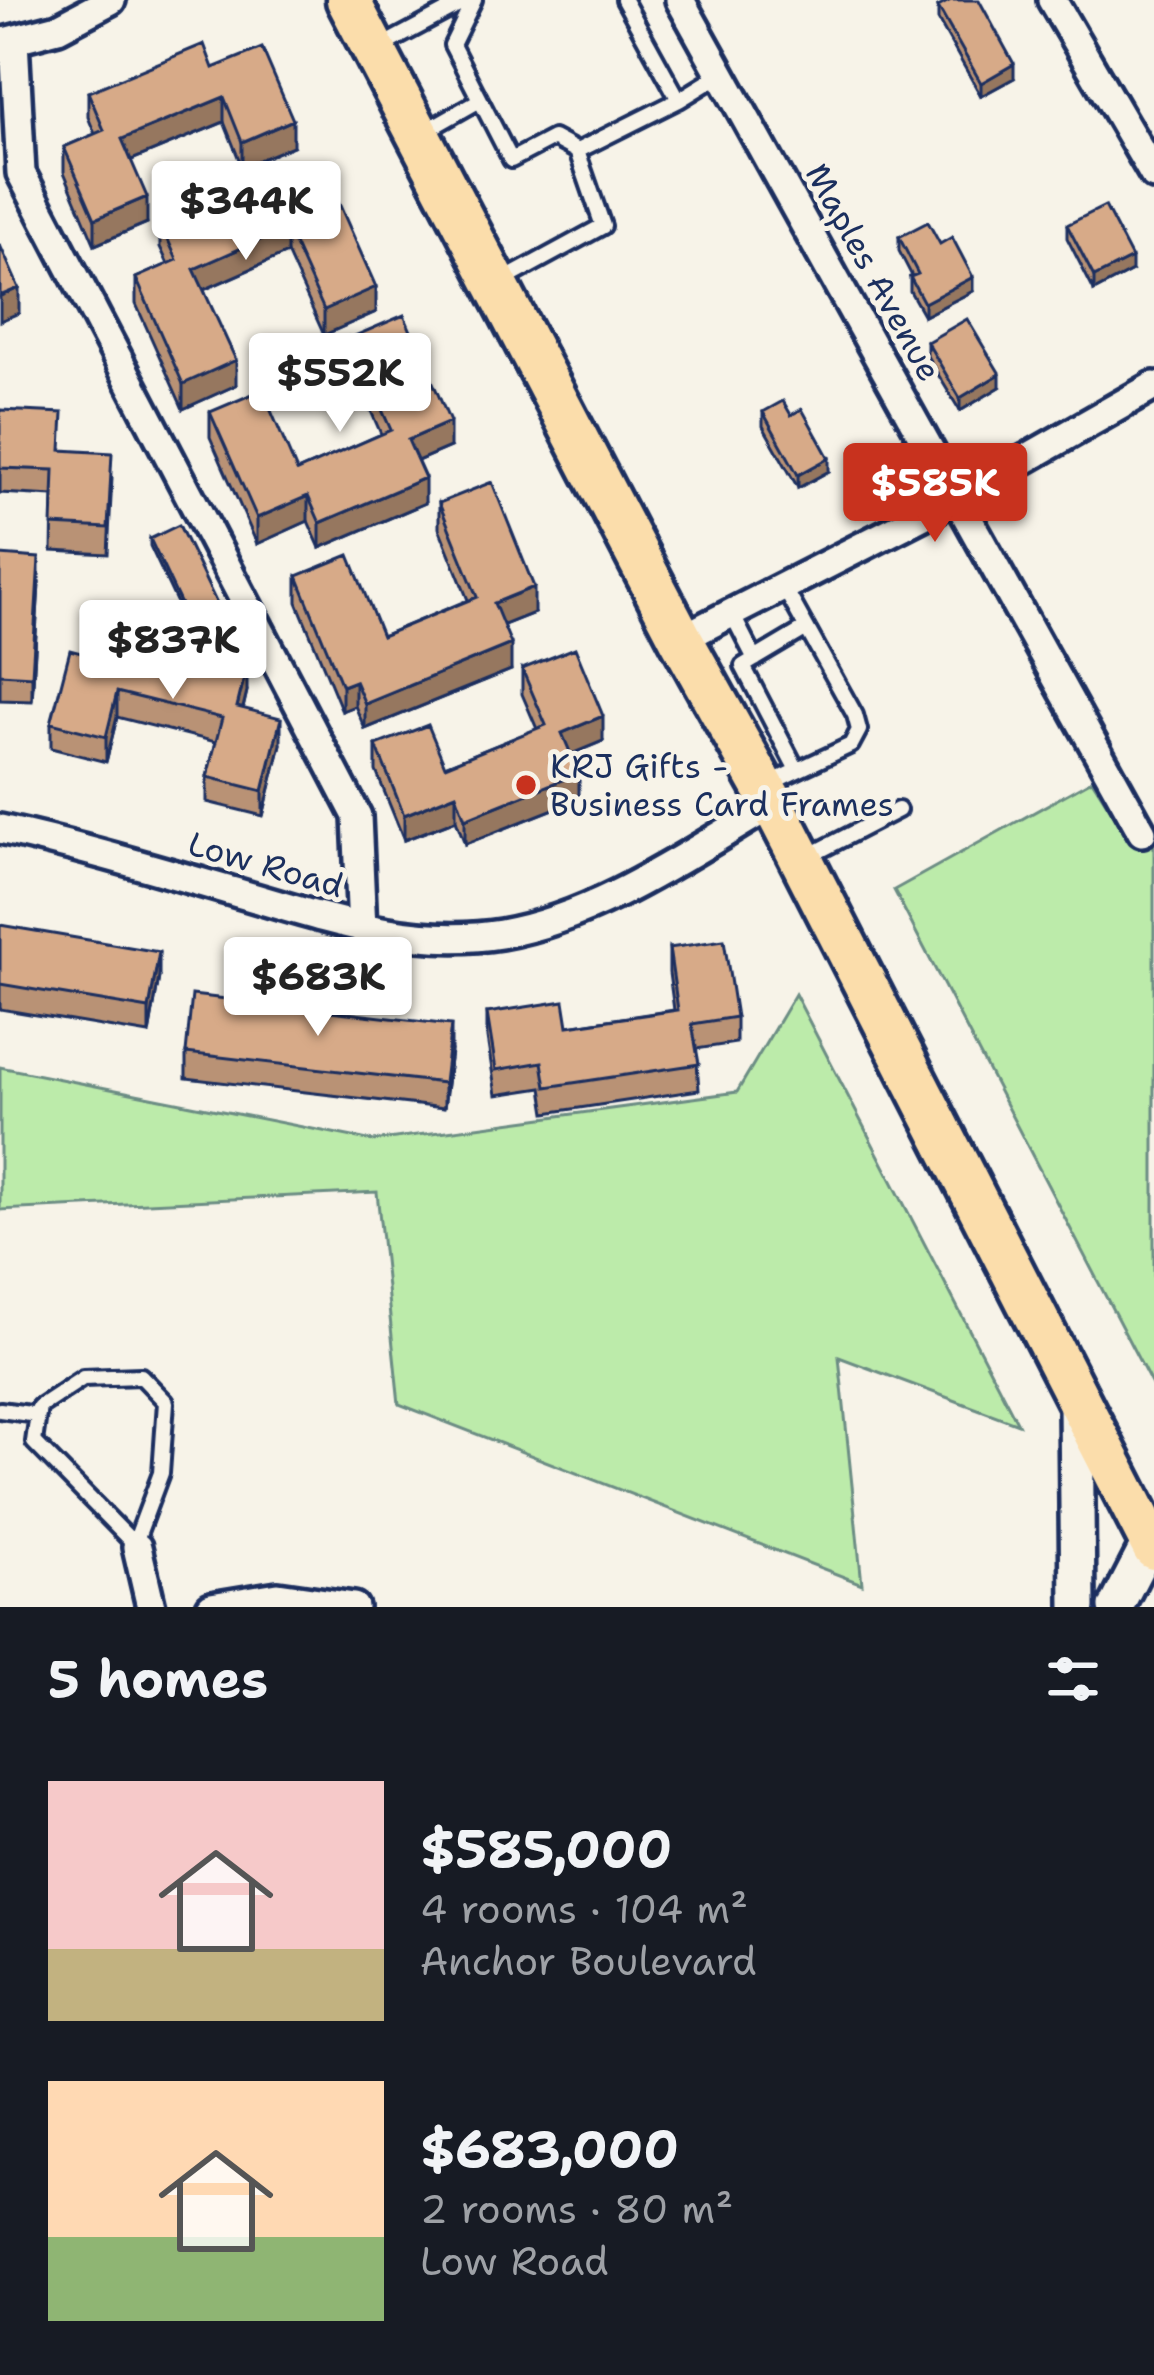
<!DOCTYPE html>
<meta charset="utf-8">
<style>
:root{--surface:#171b24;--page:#20242c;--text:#f1f3f6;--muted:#9ea1a6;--accent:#c8321e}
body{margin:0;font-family:"Shantell Sans",sans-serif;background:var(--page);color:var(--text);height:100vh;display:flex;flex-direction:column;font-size:45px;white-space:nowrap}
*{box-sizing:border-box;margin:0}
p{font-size:39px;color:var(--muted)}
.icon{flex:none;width:66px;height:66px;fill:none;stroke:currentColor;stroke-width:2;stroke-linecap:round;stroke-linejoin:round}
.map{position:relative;height:1607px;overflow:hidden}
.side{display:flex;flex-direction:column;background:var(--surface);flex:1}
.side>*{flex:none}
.price{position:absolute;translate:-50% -102px;padding:0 27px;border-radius:12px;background:#fff;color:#222;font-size:39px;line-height:78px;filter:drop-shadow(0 3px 6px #0008)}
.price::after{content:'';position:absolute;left:50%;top:72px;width:36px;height:27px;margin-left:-18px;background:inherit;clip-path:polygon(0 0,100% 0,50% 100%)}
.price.active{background:var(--accent);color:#fff}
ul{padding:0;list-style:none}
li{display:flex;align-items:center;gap:36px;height:300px;padding:0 48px}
li span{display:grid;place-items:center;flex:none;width:336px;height:240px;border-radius:0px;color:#555}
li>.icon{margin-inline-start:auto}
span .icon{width:144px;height:144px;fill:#fffc;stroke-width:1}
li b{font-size:51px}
h2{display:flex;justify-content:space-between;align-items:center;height:144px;padding:0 48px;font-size:51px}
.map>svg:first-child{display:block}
.green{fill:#bcebaa;stroke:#6c8d84;stroke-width:3}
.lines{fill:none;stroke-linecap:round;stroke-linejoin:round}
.service-casing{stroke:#1b2f5e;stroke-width:22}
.minor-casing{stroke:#1b2f5e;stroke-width:36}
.tertiary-casing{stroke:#1b2f5e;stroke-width:42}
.primary-casing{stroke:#1b2f5e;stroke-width:51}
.service{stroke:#f7f3e8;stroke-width:14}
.minor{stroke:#f7f3e8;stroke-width:27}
.tertiary{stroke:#f7f3e8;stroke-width:33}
.primary{stroke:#fbddab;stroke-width:42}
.wall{fill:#b99275;stroke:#1b2f5e;stroke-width:3}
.shaded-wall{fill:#96775f;stroke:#1b2f5e;stroke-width:3}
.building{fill:#d7aa88;stroke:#1b2f5e;stroke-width:3}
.poi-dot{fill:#c8321e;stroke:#f7f3e8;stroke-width:4.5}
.labels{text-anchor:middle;stroke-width:10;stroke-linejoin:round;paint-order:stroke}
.street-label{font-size:33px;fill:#1b2f5e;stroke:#f7f3e8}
.poi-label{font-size:33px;fill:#1b2f5e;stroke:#f7f3e8;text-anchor:start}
</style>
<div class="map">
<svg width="1154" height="1607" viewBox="0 0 1154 1607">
<rect width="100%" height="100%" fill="#f7f3e8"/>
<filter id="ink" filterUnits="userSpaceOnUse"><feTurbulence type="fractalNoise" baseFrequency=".00833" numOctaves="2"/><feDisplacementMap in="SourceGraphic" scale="24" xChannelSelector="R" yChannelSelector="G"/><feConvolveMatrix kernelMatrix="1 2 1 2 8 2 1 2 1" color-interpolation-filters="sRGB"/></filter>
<g filter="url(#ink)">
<path class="green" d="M1092,780L1132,843L1154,833V1389L894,890Z
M795,994L1018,1424L839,1357L862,1584L399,1404L377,1192L0,1210V1067L373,1141L737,1092Z"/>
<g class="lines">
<g class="service-casing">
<path id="service" d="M474,0L452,45L511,160L553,138L577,151L679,100L624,0
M378,48L468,0
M679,100L723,73
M422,133L480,100
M500,282L603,226L577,151
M732,614L755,659
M797,770L743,666L805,629
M768,784L851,745L859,730L855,715L785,589
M807,857L898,810
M141,1376L166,1402L161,1473L136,1540L137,1547L34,1442L39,1407L83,1378Z
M0,1410L38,1415"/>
</g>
<g class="minor-casing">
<path id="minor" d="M680,0L1142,832
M1052,0L1154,175
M14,40L21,173L357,816L362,929
M0,43L58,28L111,0
M681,639L957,498L1154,386
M0,829C78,846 154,869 231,891C319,916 408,949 501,934C599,917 689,853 773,804
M137,1547L151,1607
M211,1607L278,1596L354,1607"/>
</g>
<g class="tertiary-casing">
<path id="tertiary" d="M1076,1402L1078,1607
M1116,1607L1150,1541"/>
</g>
<g class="primary-casing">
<path id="primary" d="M348,0L681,639L773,804L1154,1548"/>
</g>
<use href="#service" class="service"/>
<use href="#minor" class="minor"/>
<use href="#tertiary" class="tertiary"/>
<use href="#primary" class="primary"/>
</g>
<path class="wall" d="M938,7L1014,78L981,96L938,20Z
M213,68L293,146L242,167L224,122L131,160L147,223L95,245L64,172V147L95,134L88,117V92Z
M278,204L376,312L324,335L287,253L204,290L236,385L183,409L136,304V278L168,264L160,247V222Z
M1067,225L1132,271L1094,291L1067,238Z
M899,237L940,244L973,291L924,316L910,291V277L912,276L899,251Z
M350,338L450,447L417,461L425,503L320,548L308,521L257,544L210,437V412L297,471L381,434L350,363Z
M927,342L1000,387L960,411L927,356Z
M0,410L62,450L112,478L108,554L52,551L53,496L0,493Z
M763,412L791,415L829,471L798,488L763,426Z
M439,503L534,613L503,625L511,670L365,729L355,706L342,711L297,602V576L382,636L468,600L439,528Z
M150,539L230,638L200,652L150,546Z
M0,555L39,583L32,701L0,700Z
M123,664L247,691L243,709L281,744L263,816L207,802V777L216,742L117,717L106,762L51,748V723Z
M522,669L603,741L571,754L579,799L465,844L456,820L404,840L376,771V745L445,766L537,729L522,694Z
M0,925L159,977L149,1034L0,1009Z
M669,948L736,1017V1043L696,1049L699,1090L546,1113L542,1088L496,1095L487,1038V1013L568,1026L674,1010L669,973Z
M451,1051L444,1108L186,1078V1053Z"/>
<path class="shaded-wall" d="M1014,64V78L981,96V83Z
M224,97V122L122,164V139Z
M293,120V146L242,167V142Z
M147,197V223L95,245V219Z
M287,228V253L194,294V269Z
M1132,258V271L1094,291V277Z
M973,277V291L924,316V303Z
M376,287V312L324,335V310Z
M19,288V313L0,321V296Z
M236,360V385L183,409V384Z
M1000,374V387L960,411V398Z
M450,422V447L408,465V440Z
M829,458V471L798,488V475Z
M425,478V503L320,548V523Z
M308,496V521L257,544V518Z
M39,558V583L32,701V676Z
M534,587V613L494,629V603Z
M230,631V638L200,652V645Z
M511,644V670L365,729V704Z
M247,666V691L237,732V707Z
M355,681V706L342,711V686Z
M117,692V717L106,762V737Z
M603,716V741L562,758V733Z
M281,718V744L263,816V791Z
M579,773V799L465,844V819Z
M456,794V820L404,840V815Z
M159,952V977L149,1034V1009Z
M451,1025V1051L444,1108V1083Z"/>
<path class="building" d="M951,0H979L1014,64L981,83L938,7Z
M204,44L213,68L262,48L293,120L242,142L224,97L122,139L147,197L95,219L64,147L104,130L88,92Z
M265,175L278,204L329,181L376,287L324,310L287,228L194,269L236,360L183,384L136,278L177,260L160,222Z
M1105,206L1132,258L1094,277L1067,225Z
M928,222L940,244L952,237L973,277L924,303L910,277L918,274L899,237Z
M0,245L19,288L0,296Z
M404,315L450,422L408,440L425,478L320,523L308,496L257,518L210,412L262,390L297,471L391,430L350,338Z
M967,319L1000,374L960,398L927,342Z
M783,401L791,415L802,409L829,458L798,475L763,412Z
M0,410L63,413L61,450L112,453L108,528L52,525L54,470L0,468Z
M492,482L534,587L494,603L511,644L365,704L355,681L342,686L297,576L349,555L382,636L477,597L439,503Z
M179,525L230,631L200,645L150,539Z
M0,555L39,558L32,676L0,674Z
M130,636L247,666L237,707L281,718L263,791L207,777L222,718L117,692L106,737L51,723L70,650L123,664Z
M575,648L603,716L562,733L579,773L465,819L456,794L404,815L376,745L428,725L445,766L546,725L522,669Z
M0,925L159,952L149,1009L0,984Z
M724,940L736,1017L692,1024L699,1064L546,1087L542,1062L496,1070L487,1013L564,1001L568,1026L678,1010L669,948Z
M192,995L451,1025L444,1083L186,1053Z"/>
</g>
<circle class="poi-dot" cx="526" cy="785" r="12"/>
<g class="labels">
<g class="street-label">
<text transform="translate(874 272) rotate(61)" y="12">Maples Avenue</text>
<text transform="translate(266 864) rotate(16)" y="12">Low Road</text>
</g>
<g class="poi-label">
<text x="550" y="778">KRJ Gifts -<tspan x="550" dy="38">Business Card Frames</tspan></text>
</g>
</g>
</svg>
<b class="price" style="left:246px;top:263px">$344K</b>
<b class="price" style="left:340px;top:435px">$552K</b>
<b class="price active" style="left:935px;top:545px">$585K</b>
<b class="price" style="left:173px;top:702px">$837K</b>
<b class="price" style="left:318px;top:1039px">$683K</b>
</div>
<section class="side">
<h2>5 homes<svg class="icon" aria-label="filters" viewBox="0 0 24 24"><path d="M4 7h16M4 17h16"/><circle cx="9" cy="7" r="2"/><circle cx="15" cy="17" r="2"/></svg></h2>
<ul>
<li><span style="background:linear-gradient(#f6c9c9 70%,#c2b280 0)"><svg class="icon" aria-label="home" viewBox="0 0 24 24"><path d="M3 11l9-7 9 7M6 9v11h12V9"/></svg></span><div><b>$585,000</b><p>4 rooms · 104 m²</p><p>Anchor Boulevard</p></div></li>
<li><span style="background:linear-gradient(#ffd9b3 65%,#8fb573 0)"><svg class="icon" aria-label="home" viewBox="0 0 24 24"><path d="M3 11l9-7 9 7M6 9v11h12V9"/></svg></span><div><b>$683,000</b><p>2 rooms · 80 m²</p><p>Low Road</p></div></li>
</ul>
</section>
